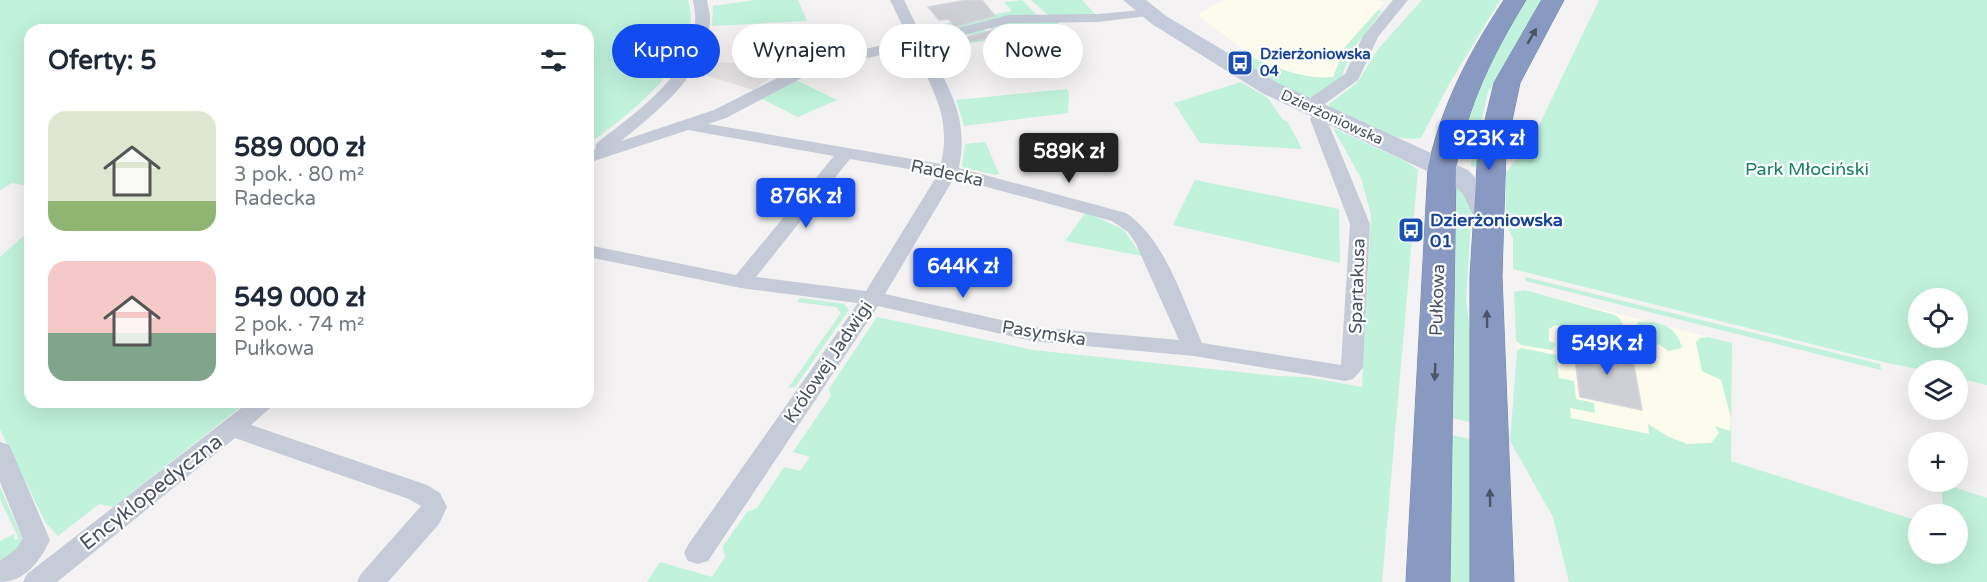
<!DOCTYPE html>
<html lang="pl">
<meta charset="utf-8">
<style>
:root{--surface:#fff;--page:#f6f6f7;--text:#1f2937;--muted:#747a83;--accent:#124cee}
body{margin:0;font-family:"Varela Round",sans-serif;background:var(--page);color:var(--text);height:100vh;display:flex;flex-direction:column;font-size:22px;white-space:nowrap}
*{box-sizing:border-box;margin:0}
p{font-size:20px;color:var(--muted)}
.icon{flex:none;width:33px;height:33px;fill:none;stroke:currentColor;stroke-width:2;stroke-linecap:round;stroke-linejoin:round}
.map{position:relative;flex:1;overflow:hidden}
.side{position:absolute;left:24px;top:24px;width:570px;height:384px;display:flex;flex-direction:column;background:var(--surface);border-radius:18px;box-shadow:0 6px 24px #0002}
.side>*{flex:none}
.guide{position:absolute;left:612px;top:24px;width:570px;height:54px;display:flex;gap:12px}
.controls{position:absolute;left:1908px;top:288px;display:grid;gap:12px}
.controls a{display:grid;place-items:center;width:60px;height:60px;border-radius:50%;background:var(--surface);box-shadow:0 6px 24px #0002;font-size:30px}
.price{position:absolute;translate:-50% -51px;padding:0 14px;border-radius:6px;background:var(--accent);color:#fff;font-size:20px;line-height:39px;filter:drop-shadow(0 2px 3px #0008)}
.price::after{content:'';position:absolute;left:50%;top:36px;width:18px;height:14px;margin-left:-9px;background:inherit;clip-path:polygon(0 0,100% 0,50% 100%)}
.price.current{background:#222;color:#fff}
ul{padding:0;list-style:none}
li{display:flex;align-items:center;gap:18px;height:150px;padding:0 24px}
li span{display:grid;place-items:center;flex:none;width:168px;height:120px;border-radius:18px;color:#555}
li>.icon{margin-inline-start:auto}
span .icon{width:72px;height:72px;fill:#fffc;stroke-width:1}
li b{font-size:26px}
h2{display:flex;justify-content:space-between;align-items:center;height:72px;padding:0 24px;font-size:26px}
.pill{padding:0 21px;border-radius:27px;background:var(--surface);box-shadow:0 6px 24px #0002;font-size:21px;line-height:54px}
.pill.current{background:var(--accent);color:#fff}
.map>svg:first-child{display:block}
.commercial{fill:#fdfbed}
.education{fill:#e5e3e4}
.green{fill:#c0f2dc;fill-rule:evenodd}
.building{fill:#ced0d6;stroke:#d6d7dd;stroke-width:1.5}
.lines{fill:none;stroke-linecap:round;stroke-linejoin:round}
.highway-casing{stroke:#7385ae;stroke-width:1}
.street{fill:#c5cbd7;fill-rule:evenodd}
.secondary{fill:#c4cbdb;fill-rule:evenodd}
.highway{fill:#889ac2;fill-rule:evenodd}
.oneway{fill:#4c5566}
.labels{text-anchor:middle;stroke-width:4.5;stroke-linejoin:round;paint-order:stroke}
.far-transit-label{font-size:15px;font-weight:bold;fill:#164399;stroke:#fff;text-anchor:start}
.far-street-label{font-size:15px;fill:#495161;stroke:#fff}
.park-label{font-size:18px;fill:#14825e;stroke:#fff}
.street-label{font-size:18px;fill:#495161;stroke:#fff}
.transit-label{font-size:18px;font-weight:bold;fill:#164399;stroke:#fff;text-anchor:start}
.near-street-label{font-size:21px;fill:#495161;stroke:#fff}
</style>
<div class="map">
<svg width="1987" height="582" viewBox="0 0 1987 582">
<rect width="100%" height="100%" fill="#f4f2f2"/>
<path class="commercial" d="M1224,0H1376L1385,2L1345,47L1333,77L1315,79L1271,66L1246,55L1247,52L1199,16L1200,13Z
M1525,290L1732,343L1731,461L1513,412L1517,350L1514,292Z"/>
<path class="education" d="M704,62L736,63L739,70L778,71L754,90L701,74H690L693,69H700Z"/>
<path class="green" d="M0,0H688C707,56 628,116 588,144V30H30V191L28,186L12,183L0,190Z
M756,0H798L807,21L712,26L713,6Z
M1022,0L1038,16L936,34L947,23L1012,11L1004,2Z
M1031,0H1082L1096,15H1048Z
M1422,0H1500L1448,86L1421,138C1391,143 1357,121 1330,110L1329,104L1357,83L1378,49Z
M1523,0H1545L1488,92L1475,146L1480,168L1471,166L1472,147L1456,140L1459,123Z
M1599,0H1987V385L1958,378V370H1922L1883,362L1513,269V239L1506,222V173L1536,132ZM1918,298H1958V338H1918Z
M1378,10L1382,11L1351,52L1341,78L1312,97H1302L1230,57L1233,53L1244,50L1248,53L1246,55C1274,67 1303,80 1333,77L1345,47Z
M1004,21H1058V30L933,49L929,42L982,26L986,32L961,36L966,42L1009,35L1004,28L992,30L988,25Z
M796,80L837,100L798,117L762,99Z
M1241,82L1268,98L1283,120L1287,121L1302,149L1200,143L1174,103Z
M1067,89L1069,93L1068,113L964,126L956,100Z
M1333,128L1405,161L1418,170L1382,582H647L660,562L712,577L725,557L723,546L747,512L757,508L784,467L800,471L810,457L793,452L831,396L829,389L877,317L1033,350L1277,376L1307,377L1362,387L1371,215L1361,178Z
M985,142L987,146L999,174L995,175L962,167L965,144Z
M1195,180L1339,209L1340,263L1173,225Z
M1452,182L1472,204L1466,300L1475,362L1477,424L1445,416Z
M1086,212L1124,230L1142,256L1065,241Z
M30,230V402H247L113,507L99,504L58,536L45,522L0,429V257Z
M1525,277L1880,364L1881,370L1526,281Z
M1525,290L1615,315L1620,319L1630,341L1555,325L1549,329V341L1556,344L1552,350L1521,345L1516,341L1514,292Z
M800,298L844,304L849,310L795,387L788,388L841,313L836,307L797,302Z
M1638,322C1660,320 1677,326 1682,348L1668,351L1659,344L1649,348L1635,328Z
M1708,337L1732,343L1731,461L1918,521V554H1958V514H1944L1941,483L1987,498V582H1569L1553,517L1510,441L1517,350L1522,348L1556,355L1559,378L1574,381L1576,399L1594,403L1595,413L1570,408L1571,418L1649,434L1648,424L1669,437L1687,444L1711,443L1719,433L1715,426L1730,431L1731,418L1721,380L1702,371L1696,342L1700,338Z
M1444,433L1478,441L1479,582H1441Z
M0,487L23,539L22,544L0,569V541L14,534L15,540L19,539L0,499Z"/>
<path class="building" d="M967,0H982L995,16L954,27L949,19L939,20L928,7Z
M1004,27L1010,35L966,42L963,38Z
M1573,343L1632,355L1642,410L1580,397Z"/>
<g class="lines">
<g class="highway-casing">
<path id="highway" d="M1504,0H1526C1493,54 1468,104 1456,167L1450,582H1406L1428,167C1442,104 1469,53 1504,0Z
M1542,0H1564L1520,83L1506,149L1502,276L1514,582H1470V276L1478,149L1494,83Z"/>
</g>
<path class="street" d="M693,0H707C708,7 711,16 710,23C707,74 656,112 621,141L714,110L809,62L909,39L890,0H904L922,37L1009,15L1098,14L1152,9L1154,12L1147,16L1098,22L1009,23L927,45C949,90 969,115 959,168L1126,213C1165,239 1183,300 1202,343L1341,365L1350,224L1310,119L1317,110H1329L1331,114L1327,120L1370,224L1363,368L1353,379L1345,381L1194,356L1032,341L878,306L708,561L698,564L688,561L684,553L688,545L858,303L741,288L588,257V245L736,275L834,156L688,130L588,163V152L595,150L596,144C633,114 691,77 695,23C696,16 694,7 693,0ZM913,48C932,89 952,117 941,164L708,124L726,118L821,68ZM850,159L938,174L866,291L756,277ZM954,178L1112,221L1128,232L1135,242L1179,340L1032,327L885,294Z
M1393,0H1408L1378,37L1358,80L1315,111H1303L1301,107L1303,103L1345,74L1363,36Z
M249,402H277L251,425L427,485L440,493L447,507L439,524L388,582H357L361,574L421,506L409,499L235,438L57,582H23L27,574Z
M0,442L9,445L12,451L50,540C40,561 25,582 0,582V561L16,549L23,539L0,482Z"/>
<path class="secondary" d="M1123,0H1146L1166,16L1278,83L1468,170L1488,191L1502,220L1498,226L1488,228L1478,226L1463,194L1450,182L1262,93L1152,24Z"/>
<use href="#highway" class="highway"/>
</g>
<defs><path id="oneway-solid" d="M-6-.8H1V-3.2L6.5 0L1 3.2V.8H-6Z" transform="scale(1.5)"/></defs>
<g class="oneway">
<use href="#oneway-solid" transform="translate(1532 36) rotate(-60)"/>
<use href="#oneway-solid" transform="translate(1487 319) rotate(-91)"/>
<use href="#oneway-solid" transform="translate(1435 372) rotate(92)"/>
<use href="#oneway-solid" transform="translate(1490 498) rotate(-91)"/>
</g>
<defs>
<g id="bus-square" transform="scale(1.35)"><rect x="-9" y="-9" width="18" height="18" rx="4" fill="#1a4fb4" stroke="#fff"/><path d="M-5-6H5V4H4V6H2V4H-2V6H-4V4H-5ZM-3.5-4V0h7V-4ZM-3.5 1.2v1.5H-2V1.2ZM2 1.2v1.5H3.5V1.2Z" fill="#fff"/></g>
</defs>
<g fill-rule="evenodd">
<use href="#bus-square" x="1240" y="63"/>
<use href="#bus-square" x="1411" y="230"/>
</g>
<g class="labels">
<g class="far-transit-label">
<text x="1260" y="59">Dzierżoniowska<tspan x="1260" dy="17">04</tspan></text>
</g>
<g class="far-street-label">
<text transform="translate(1332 117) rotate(25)" y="5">Dzierżoniowska</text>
</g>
<g class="park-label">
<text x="1807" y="175">Park Młociński</text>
</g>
<g class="street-label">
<text transform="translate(947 173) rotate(12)" y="6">Radecka</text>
<text transform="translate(1357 286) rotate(-88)" y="6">Spartakusa</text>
<text transform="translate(1437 300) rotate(-88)" y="6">Pułkowa</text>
<text transform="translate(1044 333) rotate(9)" y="6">Pasymska</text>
<text transform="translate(828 362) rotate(-56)" y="6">Królowej Jadwigi</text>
</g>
<g class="transit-label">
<text x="1430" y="226">Dzierżoniowska<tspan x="1430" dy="21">01</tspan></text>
</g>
<g class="near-street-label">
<text transform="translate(151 492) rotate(-38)" y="7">Encyklopedyczna</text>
</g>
</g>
</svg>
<div class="controls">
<a><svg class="icon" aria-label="locate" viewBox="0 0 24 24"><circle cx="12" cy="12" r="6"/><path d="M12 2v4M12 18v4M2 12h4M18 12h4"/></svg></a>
<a><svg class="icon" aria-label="layers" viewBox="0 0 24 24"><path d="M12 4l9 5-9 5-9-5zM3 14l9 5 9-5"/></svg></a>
<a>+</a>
<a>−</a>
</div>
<b class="price" style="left:1489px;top:171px">923K zł</b>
<b class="price current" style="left:1069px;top:184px">589K zł</b>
<b class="price" style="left:806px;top:229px">876K zł</b>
<b class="price" style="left:963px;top:299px">644K zł</b>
<b class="price" style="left:1607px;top:376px">549K zł</b>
<div class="guide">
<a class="pill current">Kupno</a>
<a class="pill">Wynajem</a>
<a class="pill">Filtry</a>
<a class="pill">Nowe</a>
</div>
<section class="side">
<h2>Oferty: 5<svg class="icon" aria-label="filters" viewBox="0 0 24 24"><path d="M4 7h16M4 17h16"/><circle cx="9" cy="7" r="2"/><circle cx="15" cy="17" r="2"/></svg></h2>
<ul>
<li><span style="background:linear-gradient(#dfe7d0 75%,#8fb573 0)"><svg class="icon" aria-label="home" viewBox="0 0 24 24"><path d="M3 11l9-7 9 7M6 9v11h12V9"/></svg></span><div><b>589 000 zł</b><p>3 pok. · 80 m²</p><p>Radecka</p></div></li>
<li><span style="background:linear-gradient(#f6c9c9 60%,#7fa58c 0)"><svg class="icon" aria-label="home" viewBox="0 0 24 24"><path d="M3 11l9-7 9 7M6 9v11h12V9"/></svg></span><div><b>549 000 zł</b><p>2 pok. · 74 m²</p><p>Pułkowa</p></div></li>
</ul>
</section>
</div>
